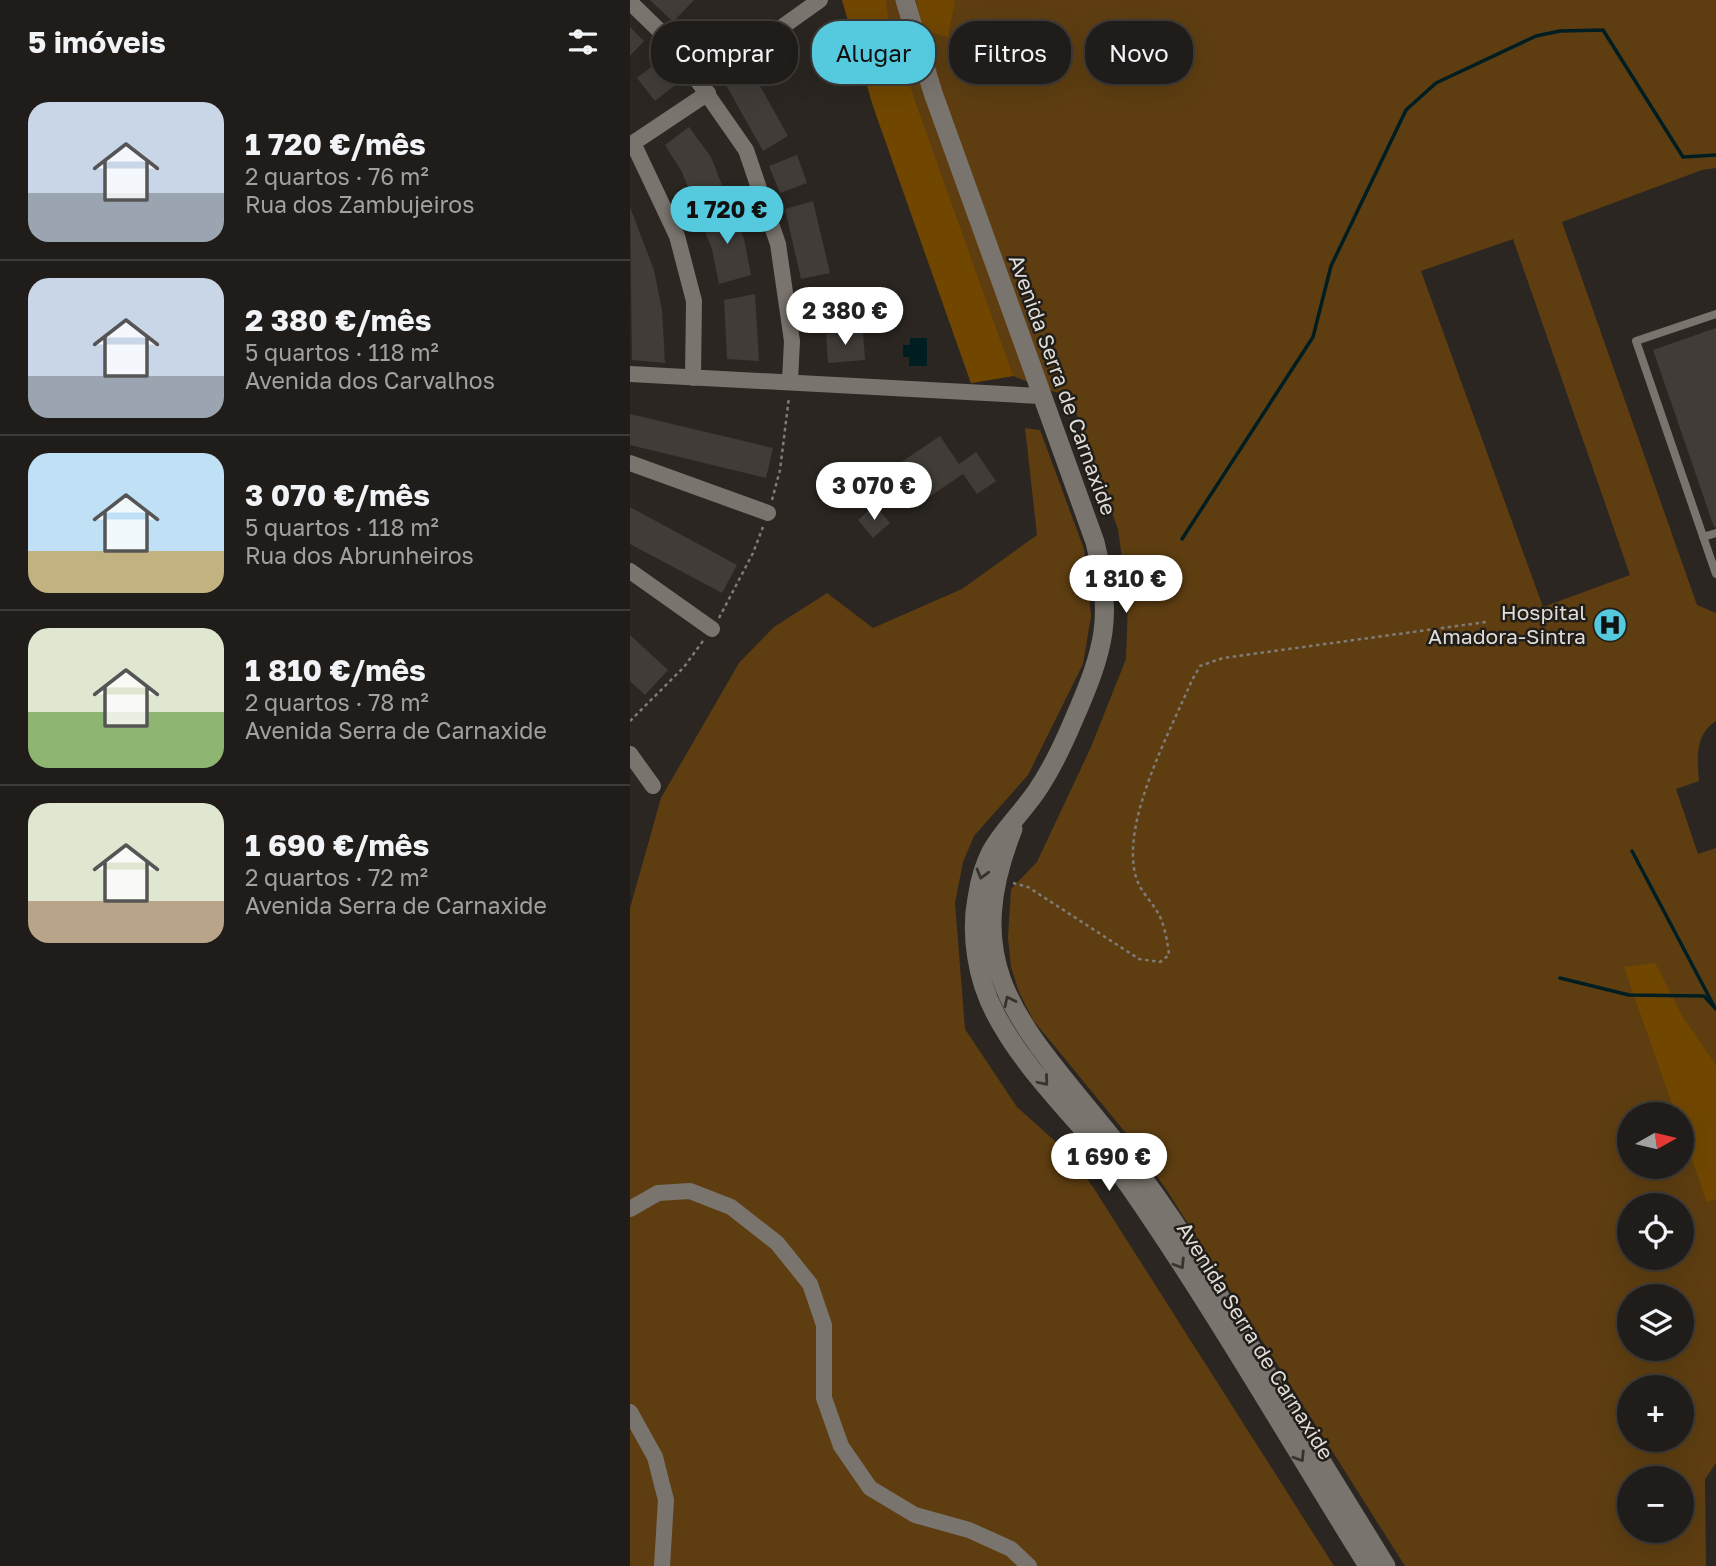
<!DOCTYPE html>
<html lang="pt">
<meta charset="utf-8">
<style>
:root{--surface:#201c19;--page:#2d2926;--text:#f1f3f6;--muted:#a2a1a2;--line:#3d3a38;--accent:#55cadf}
body{margin:0;font-family:"Golos Text",sans-serif;background:var(--page);color:var(--text);height:100vh;display:flex;flex-direction:column;font-size:26px;white-space:nowrap}
*{box-sizing:border-box;margin:0}
p{font-size:23px;color:var(--muted)}
.icon{flex:none;width:38px;height:38px;fill:none;stroke:currentColor;stroke-width:2;stroke-linecap:round;stroke-linejoin:round}
.map{position:relative;flex:1;overflow:hidden}
.panel{display:flex;flex-direction:column;background:var(--surface);width:630px}
.panel>*{flex:none}
.guide{position:absolute;left:21px;top:21px;width:665px;height:63px;display:flex;gap:14px}
.needle{width:46px;rotate:82deg}
.tools{position:absolute;left:987px;top:1102px;display:grid;gap:14px}
.tools a{display:grid;place-items:center;width:77px;height:77px;border-radius:50%;background:var(--surface);box-shadow:0 7px 28px #0002,0 0 0 2px var(--line);font-size:35px}
.price{position:absolute;translate:-50% -60px;padding:0 16px;border-radius:24px;background:#fff;color:#222;font-size:23px;line-height:46px;filter:drop-shadow(0 2px 4px #0008)}
.price::after{content:'';position:absolute;left:50%;top:42px;width:21px;height:16px;margin-left:-10px;background:inherit;clip-path:polygon(0 0,100% 0,50% 100%)}
.price.active{background:var(--accent);color:#111}
ul{padding:0;list-style:none}
li{display:flex;align-items:center;gap:21px;height:175px;padding:0 28px}
li+li{border-top:2px solid var(--line)}
li span{display:grid;place-items:center;flex:none;width:196px;height:140px;border-radius:21px;color:#555}
li>.icon{margin-inline-start:auto}
span .icon{width:84px;height:84px;fill:#fffc;stroke-width:1}
li b{font-size:30px}
h2{display:flex;justify-content:space-between;align-items:center;height:84px;padding:0 28px;font-size:30px}
.pill{padding:0 24px;border-radius:28px;background:var(--surface);box-shadow:0 7px 28px #0002,0 0 0 2px var(--line);font-size:24px;line-height:63px}
.pill.active{background:var(--accent);color:#111}
main{display:flex;flex:1;min-height:0}
.map>svg:first-child{display:block}
.green{fill:#5e3e11;fill-rule:evenodd}
.forest{fill:#714700}
.water{fill:#001d22}
.lines{fill:none;stroke-linecap:round;stroke-linejoin:round}
.stream{stroke:#001d22;stroke-width:3.5}
.building{fill:#413c37}
.path{stroke:#7f7b77;stroke-width:2.5;stroke-dasharray:3.5 3.5;stroke-linecap:butt}
.service{stroke:#79746d;stroke-width:8}
.minor{stroke:#79746d;stroke-width:16}
.tertiary{stroke:#79746d;stroke-width:19}
.oneway{stroke:#37332d}
.labels{text-anchor:middle;stroke-width:5;stroke-linejoin:round;paint-order:stroke}
.street-label{font-size:21px;fill:#dfdcd9;stroke:#211d18}
.poi-label{font-size:21px;fill:#dfdcd9;stroke:#211d18;text-anchor:end}
</style>
<main>
<section class="panel">
<h2>5 imóveis<svg class="icon" aria-label="filters" viewBox="0 0 24 24"><path d="M4 7h16M4 17h16"/><circle cx="9" cy="7" r="2"/><circle cx="15" cy="17" r="2"/></svg></h2>
<ul>
<li><span style="background:linear-gradient(#c9d6e8 65%,#9aa5b1 0)"><svg class="icon" aria-label="home" viewBox="0 0 24 24"><path d="M3 11l9-7 9 7M6 9v11h12V9"/></svg></span><div><b>1 720 €/mês</b><p>2 quartos · 76 m²</p><p>Rua dos Zambujeiros</p></div></li>
<li><span style="background:linear-gradient(#c9d6e8 70%,#9aa5b1 0)"><svg class="icon" aria-label="home" viewBox="0 0 24 24"><path d="M3 11l9-7 9 7M6 9v11h12V9"/></svg></span><div><b>2 380 €/mês</b><p>5 quartos · 118 m²</p><p>Avenida dos Carvalhos</p></div></li>
<li><span style="background:linear-gradient(#bfe0f5 70%,#c2b280 0)"><svg class="icon" aria-label="home" viewBox="0 0 24 24"><path d="M3 11l9-7 9 7M6 9v11h12V9"/></svg></span><div><b>3 070 €/mês</b><p>5 quartos · 118 m²</p><p>Rua dos Abrunheiros</p></div></li>
<li><span style="background:linear-gradient(#dfe7d0 60%,#8fb573 0)"><svg class="icon" aria-label="home" viewBox="0 0 24 24"><path d="M3 11l9-7 9 7M6 9v11h12V9"/></svg></span><div><b>1 810 €/mês</b><p>2 quartos · 78 m²</p><p>Avenida Serra de Carnaxide</p></div></li>
<li><span style="background:linear-gradient(#dfe7d0 70%,#b9a48a 0)"><svg class="icon" aria-label="home" viewBox="0 0 24 24"><path d="M3 11l9-7 9 7M6 9v11h12V9"/></svg></span><div><b>1 690 €/mês</b><p>2 quartos · 72 m²</p><p>Avenida Serra de Carnaxide</p></div></li>
</ul>
</section>
<div class="map">
<svg width="1086" height="1566" viewBox="0 0 1086 1566">
<rect width="100%" height="100%" fill="#2b2621"/>
<path class="green" d="M212,0H1086V168L1072,170L932,222L1067,605L1086,613V721C1065,734 1067,759 1069,781L1046,789L1068,854L1086,848V1463L1075,1479L1076,1566H775L536,1189L495,1132L403,1020L389,992L381,967L378,938L381,889L407,862L461,747L496,659L498,603L488,529L441,398L383,376L341,383L243,106ZM883,239L1000,575L913,607L791,271ZM999,1115H1052V1167H999ZM999,1206H1052V1258H999ZM999,1297H1052V1349H999ZM999,1388H1052V1440H999ZM999,1479H1052V1531H999Z
M395,428L410,430L454,549L461,616L453,664L398,775L344,836L333,862L325,903L335,1029L387,1107L436,1151L463,1187L704,1566H0V908L31,798L109,663L144,627L197,593L243,628L332,589L407,535Z"/>
<path class="forest" d="M212,0H256L258,17L286,104L383,376L341,383L243,106Z
M287,0H325L318,37L291,30Z
M1025,963L1052,1016L1086,1065V1199L1077,1202L1052,1132V1115H1046L994,967Z"/>
<path class="water" d="M280,338H297V366H279V357H273V345H280Z"/>
<g class="lines">
<path class="stream" d="M552,539L683,337L701,266L776,110L806,83L906,36L930,31L973,30L1053,157L1086,155
M1002,851L1084,1006
M930,978L999,995L1074,996L1086,1009"/>
</g>
<path class="building" d="M20,0H64L43,22Z
M86,21L104,44L81,62L63,39Z
M0,27L14,41L0,56Z
M30,60L48,83L25,101L7,78Z
M121,70L158,136L133,151L96,85Z
M59,127L81,157L92,185L62,198L52,172L35,145Z
M167,155L177,183L150,193L139,166Z
M183,201L200,273L171,279L155,209Z
M0,207L24,270L32,310L35,363L2,360Z
M102,209L114,239L121,275L89,284L82,249L70,220Z
M201,293L203,322L173,323L172,294Z
M125,294L129,361L97,359L94,300Z
M1086,328V527H1084L1023,350Z
M233,331L235,360L198,363L196,334Z
M0,414L143,448L136,478L0,445Z
M310,436L329,464L346,452L366,481L347,494L333,474L286,506L261,469Z
M245,505L260,523L243,538L228,520Z
M0,507L107,565L92,593L0,544Z
M0,635L38,670L15,695L0,681Z"/>
<g class="lines">
<path class="path" d="M142,500L150,470L159,397
M89,618L123,553L133,527
M0,721L54,667L73,641
M383,883L398,887L509,959L530,962L539,955C538,944 535,929 531,919C525,904 511,894 506,877C490,823 540,732 562,680L570,666L593,658L856,622"/>
<path class="service" d="M1086,314L1006,341L1086,574
M1073,537L1086,533"/>
<path class="minor" d="M0,2L40,41L116,150L148,244L162,341L160,381
M72,84L190,0
M0,374L410,396
M63,378L64,301L47,236L3,143L78,93
M0,463L138,513
M0,571L82,629
M0,754L23,786
M0,1209L28,1193L60,1191L101,1207L147,1243L180,1284L194,1325V1398L211,1446L240,1488L285,1515L339,1530L381,1549L399,1566
M0,1412L25,1457L36,1500L32,1566"/>
<path class="tertiary" d="M275,0L303,93L465,542C484,617 474,650 444,719C433,745 422,769 406,792C376,834 356,841 347,898C340,935 347,979 365,1013C399,1079 460,1129 502,1190C586,1312 660,1441 738,1566
M383,829C333,956 378,1011 457,1107C488,1144 517,1182 544,1222L756,1566"/>
</g>
<defs><path id="oneway-chevron" d="M-2-3.5L2.5 0L-2 3.5" fill="none" stroke-width="1.6" stroke-linecap="round" stroke-linejoin="round" transform="scale(1.75)"/></defs>
<g class="oneway">
<use href="#oneway-chevron" transform="translate(352 874) rotate(105)"/>
<use href="#oneway-chevron" transform="translate(379 1001) rotate(-116)"/>
<use href="#oneway-chevron" transform="translate(414 1081) rotate(50)"/>
<use href="#oneway-chevron" transform="translate(550 1264) rotate(58)"/>
<use href="#oneway-chevron" transform="translate(670 1457) rotate(58)"/>
</g>
<defs>
<g id="hospital-disc" transform="scale(1.75)"><circle r="9.5" fill="#55cadf" stroke="#211d18"/><path d="M-5-5h3v3.5h4V-5h3V5h-3V1.5h-4V5h-3Z" fill="#111"/></g>
</defs>
<g fill-rule="evenodd">
<use href="#hospital-disc" x="980" y="625"/>
</g>
<g class="labels">
<g class="street-label">
<text transform="translate(432 385) rotate(70)" y="7">Avenida Serra de Carnaxide</text>
<text transform="translate(625 1341) rotate(58)" y="7">Avenida Serra de Carnaxide</text>
</g>
<g class="poi-label">
<text x="956" y="620">Hospital<tspan x="956" dy="24">Amadora-Sintra</tspan></text>
</g>
</g>
</svg>
<div class="tools">
<a><svg class="needle" viewBox="-14 -14 28 28"><path d="M0-13l5 13h-10z" fill="#e53935"/><path d="M0 13l5-13h-10z" fill="#a2a1a2"/></svg></a>
<a><svg class="icon" aria-label="locate" viewBox="0 0 24 24"><circle cx="12" cy="12" r="6"/><path d="M12 2v4M12 18v4M2 12h4M18 12h4"/></svg></a>
<a><svg class="icon" aria-label="layers" viewBox="0 0 24 24"><path d="M12 4l9 5-9 5-9-5zM3 14l9 5 9-5"/></svg></a>
<a>+</a>
<a>−</a>
</div>
<b class="price active" style="left:97px;top:246px">1 720 €</b>
<b class="price" style="left:215px;top:347px">2 380 €</b>
<b class="price" style="left:244px;top:522px">3 070 €</b>
<b class="price" style="left:496px;top:615px">1 810 €</b>
<b class="price" style="left:479px;top:1193px">1 690 €</b>
<div class="guide">
<a class="pill">Comprar</a>
<a class="pill active">Alugar</a>
<a class="pill">Filtros</a>
<a class="pill">Novo</a>
</div>
</div>
</main>
